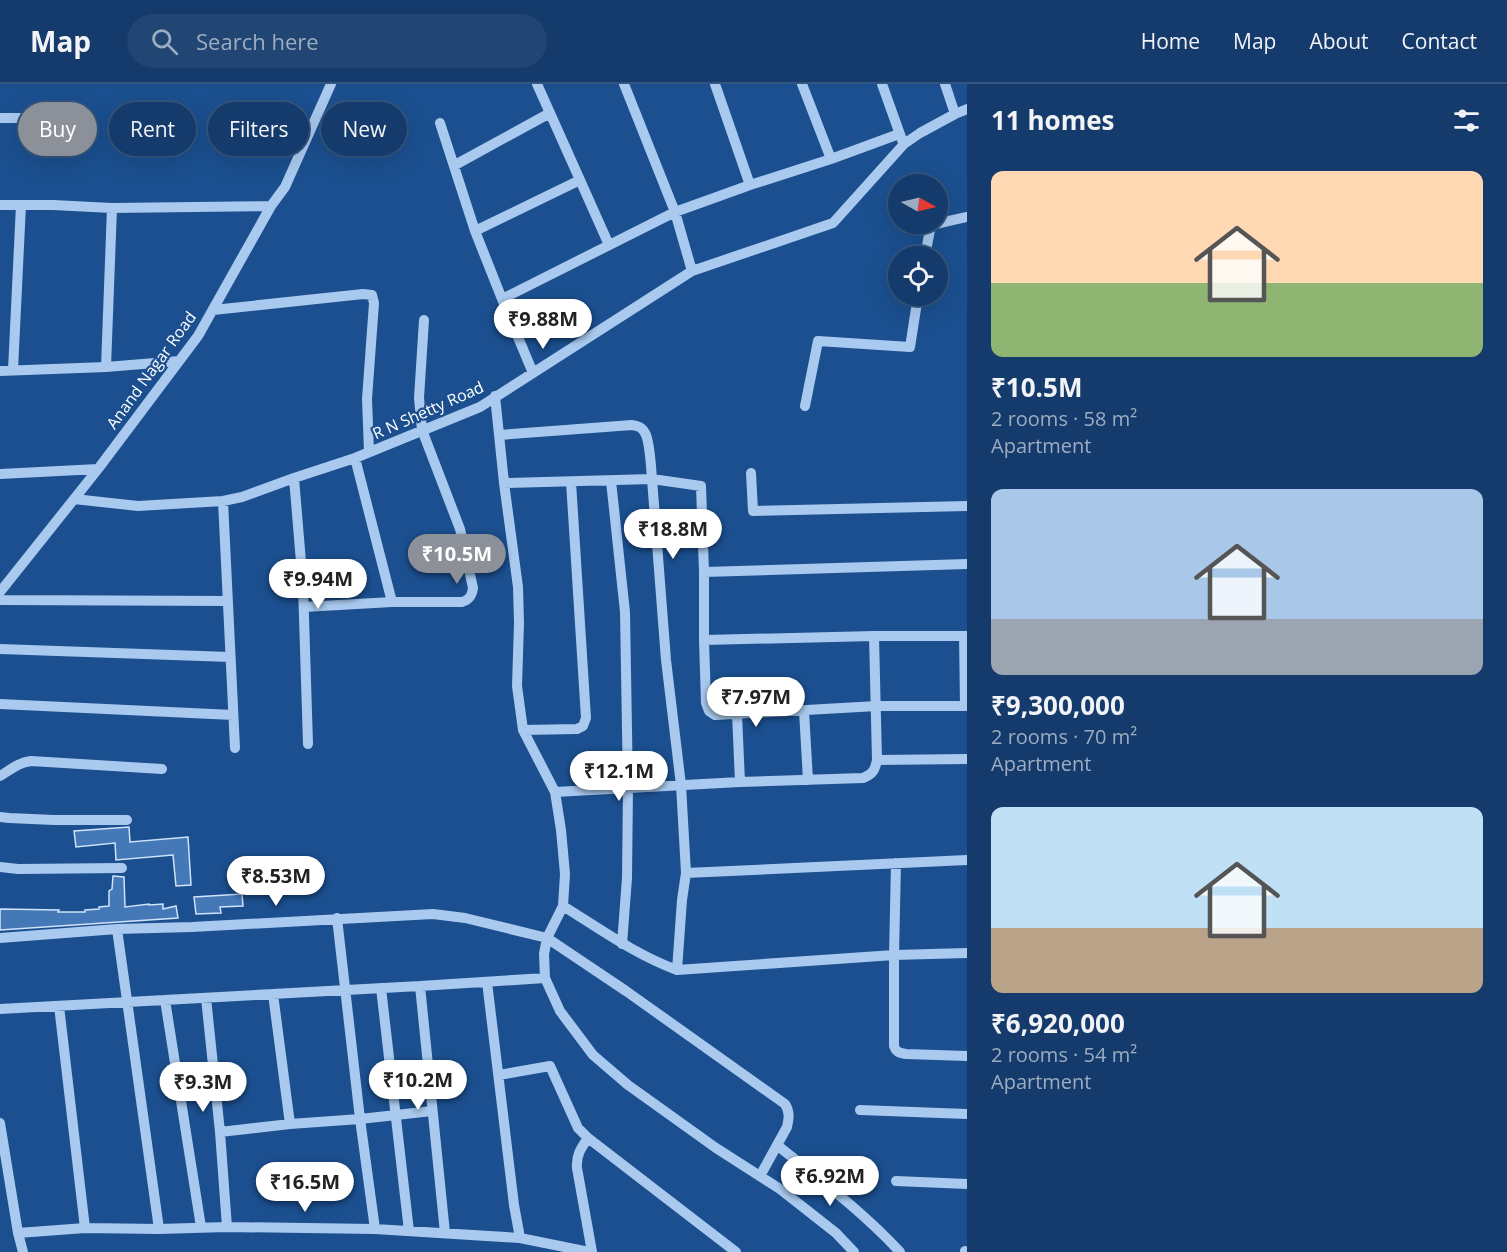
<!DOCTYPE html>
<meta charset="utf-8">
<style>
:root{--surface:#143b6b;--page:#214673;--text:#f1f3f6;--muted:#9dadc1;--line:#33557e;--accent:#8c9099}
body{margin:0;font-family:"Open Sans",sans-serif;background:var(--page);color:var(--text);height:100vh;display:flex;flex-direction:column;font-size:22px;white-space:nowrap}
*{box-sizing:border-box;margin:0}
p{font-size:20px;color:var(--muted)}
.icon{flex:none;width:33px;height:33px;fill:none;stroke:currentColor;stroke-width:2;stroke-linecap:round;stroke-linejoin:round}
.map{position:relative;flex:1;overflow:hidden}
.panel{display:flex;flex-direction:column;background:var(--surface);width:540px}
.panel>*{flex:none}
.hud{position:absolute;left:18px;top:18px;width:570px;height:54px;display:flex;gap:12px}
.needle{width:39px;rotate:98deg}
.fabs{position:absolute;left:888px;top:90px;display:grid;gap:12px}
.fabs a{display:grid;place-items:center;width:60px;height:60px;border-radius:50%;background:var(--surface);box-shadow:0 6px 24px #0002,0 0 0 2px var(--line);font-size:30px}
.price{position:absolute;translate:-50% -51px;padding:0 14px;border-radius:21px;background:#fff;color:#222;font-size:20px;line-height:39px;filter:drop-shadow(0 2px 3px #0008)}
.price::after{content:'';position:absolute;left:50%;top:36px;width:18px;height:14px;margin-left:-9px;background:inherit;clip-path:polygon(0 0,100% 0,50% 100%)}
.price.on{background:var(--accent);color:#fff}
ul{padding:0;list-style:none}
li{display:grid;align-content:center;gap:12px;height:318px;padding:0 24px}
li span{display:grid;place-items:center;height:186px;border-radius:12px;color:#555}
li>.icon{margin-inline-start:auto}
span .icon{width:108px;height:108px;fill:#fffc;stroke-width:1}
li b{font-size:26px}
h2{display:flex;justify-content:space-between;align-items:center;height:72px;padding:0 24px;font-size:26px}
.tag{padding:0 21px;border-radius:27px;background:var(--surface);box-shadow:0 6px 24px #0002,0 0 0 2px var(--line);font-size:21px;line-height:54px}
.tag.on{background:var(--accent);color:#fff}
header{display:flex;align-items:center;gap:36px;box-sizing:border-box;height:84px;padding:0 30px;background:var(--surface);border-bottom:2px solid var(--line)}
header strong{font-size:28px}
nav{display:flex;gap:33px;margin-inline-start:auto;font-size:21px}
.search{width:420px;height:54px;background:var(--page);display:flex;align-items:center;gap:15px;box-sizing:border-box;padding:0 21px;border-radius:33px;color:var(--muted);font-size:22px}
main{display:flex;flex:1;min-height:0}
.map>svg:first-child{display:block}
.building{fill:#4478b7;stroke:#cfe3fa;stroke-width:1.5}
.lines{fill:none;stroke-linecap:round;stroke-linejoin:round}
.minor{stroke:#a9c9ee;stroke-width:10}
.labels{text-anchor:middle;stroke-width:4.5;stroke-linejoin:round;paint-order:stroke}
.street-label{font-size:16px;fill:#fff;stroke:#1b4f8f}
</style>
<header>
<strong>Map</strong>
<div class="search"><svg class="icon" aria-label="search" viewBox="0 0 24 24"><circle cx="10" cy="10" r="6"/><path d="M15 15l6 6"/></svg>Search here</div>
<nav><a>Home</a><a>Map</a><a>About</a><a>Contact</a></nav>
</header>
<main>
<div class="map">
<svg width="967" height="1168" viewBox="0 0 967 1168">
<rect width="100%" height="100%" fill="#1b4f8f"/>
<path class="building" d="M129,743L130,758L188,753L191,801L176,802L173,771L116,776L115,759L76,763L74,747Z
M113,792L124,793L125,823L149,820V821L163,820V825L176,822L178,834L0,846V825L59,826L58,828H85V826L99,825V823L109,822V807L112,805Z
M242,810L243,822L220,823L221,829L196,830L194,813Z"/>
<g class="lines">
<path class="minor" d="M624,0L675,128L692,187
M715,0L750,101
M802,0L831,75
M882,0L902,56
M945,0L955,30
M0,34H64
M440,39L475,147L502,215L533,289
M455,81L550,29
M580,96L609,161
M0,121H53L112,124L271,122
M475,147L580,96L537,0
M925,172L931,141L967,133
M502,215L675,128L750,101L831,75L899,50
M213,226L363,210L372,211L374,219L367,315L369,368
M106,283L112,124
M13,286L21,121
M0,287L106,283L179,277
M495,312L504,399L652,395L666,576L681,701L686,789L682,816L677,886
M805,322L818,257L910,263L918,212
M499,351L632,341C638,342 642,343 645,349C650,357 651,384 652,395L701,402L704,488L967,480
M355,374L392,518
M751,389L753,427L967,422
M0,390L98,385
M294,394L303,502L308,660
M611,397L625,528L628,704L627,794L622,860
M504,399L518,503L519,539L517,602L523,646L555,708L561,746L565,790L563,822L547,854L544,870L545,894L560,927L593,971L628,1001L716,1064L780,1105L836,1149L854,1168
M74,415L138,422L223,417L242,413L294,394L355,374L480,323L692,187L833,139L904,60L920,49L955,30L967,25
M223,417L235,664
M704,488V556L706,619L709,627L715,631L877,622H967
M0,508L98,385L198,252L271,122L285,103L331,0
M0,516L228,517
M304,523L392,518H462C469,516 472,512 473,504L460,445L422,346L419,314L424,236
M964,552L965,622
M704,556L874,552H967
M0,565L230,573
M0,620L233,631
M804,627L808,696
M737,630L740,698
M523,646L577,645L583,642L586,634L571,398
M877,676L967,675
M0,692C12,685 17,679 31,677L162,685
M555,708L740,698L863,694C873,690 875,686 877,676L874,552
M0,733L9,734L54,736H127
M896,779L894,871V962C896,968 899,969 906,970L967,972
M0,783L18,785L122,784
M686,789L967,776
M563,822C600,845 636,871 677,886L894,871L967,869
M337,834L360,1035L375,1145
M117,845L159,1145
M0,854L117,845L192,843L433,830L465,834L547,854L626,907L785,1020C790,1028 789,1034 787,1043L760,1092
M487,898L514,1121L520,1154
M420,902L445,1149
M381,904L409,1147
M206,914L220,1048L227,1143
M165,916L201,1143
M59,922L85,1144
M0,925L420,902L545,894
M499,991L550,982L578,1044L588,1054L736,1168
M860,1026L967,1030
M0,1039L18,1149L23,1168
M290,1040L360,1035L432,1027
M220,1048L290,1040L273,910
M588,1054C581,1064 576,1071 577,1084L592,1168
M777,1061C819,1095 863,1128 900,1168
M896,1097L967,1100
M18,1149L85,1144L159,1145L227,1143L375,1145L520,1154L589,1168
M965,1167L967,1168"/>
</g>
<g class="labels">
<g class="street-label">
<text transform="translate(151 286) rotate(-54)" y="6">Anand Nagar Road</text>
<text transform="translate(428 326) rotate(-24)" y="6">R N Shetty Road</text>
</g>
</g>
</svg>
<div class="fabs">
<a><svg class="needle" viewBox="-14 -14 28 28"><path d="M0-13l5 13h-10z" fill="#e53935"/><path d="M0 13l5-13h-10z" fill="#9dadc1"/></svg></a>
<a><svg class="icon" aria-label="locate" viewBox="0 0 24 24"><circle cx="12" cy="12" r="6"/><path d="M12 2v4M12 18v4M2 12h4M18 12h4"/></svg></a>
</div>
<b class="price" style="left:543px;top:266px">₹9.88M</b>
<b class="price" style="left:673px;top:476px">₹18.8M</b>
<b class="price on" style="left:457px;top:501px">₹10.5M</b>
<b class="price" style="left:318px;top:526px">₹9.94M</b>
<b class="price" style="left:756px;top:644px">₹7.97M</b>
<b class="price" style="left:619px;top:718px">₹12.1M</b>
<b class="price" style="left:276px;top:823px">₹8.53M</b>
<b class="price" style="left:418px;top:1027px">₹10.2M</b>
<b class="price" style="left:203px;top:1029px">₹9.3M</b>
<b class="price" style="left:830px;top:1123px">₹6.92M</b>
<b class="price" style="left:305px;top:1129px">₹16.5M</b>
<div class="hud">
<a class="tag on">Buy</a>
<a class="tag">Rent</a>
<a class="tag">Filters</a>
<a class="tag">New</a>
</div>
</div>
<section class="panel">
<h2>11 homes<svg class="icon" aria-label="filters" viewBox="0 0 24 24"><path d="M4 7h16M4 17h16"/><circle cx="9" cy="7" r="2"/><circle cx="15" cy="17" r="2"/></svg></h2>
<ul>
<li><span style="background:linear-gradient(#ffd9b3 60%,#8fb573 0)"><svg class="icon" aria-label="home" viewBox="0 0 24 24"><path d="M3 11l9-7 9 7M6 9v11h12V9"/></svg></span><div><b>₹10.5M</b><p>2 rooms · 58 m²</p><p>Apartment</p></div></li>
<li><span style="background:linear-gradient(#a9c7e8 70%,#9aa5b1 0)"><svg class="icon" aria-label="home" viewBox="0 0 24 24"><path d="M3 11l9-7 9 7M6 9v11h12V9"/></svg></span><div><b>₹9,300,000</b><p>2 rooms · 70 m²</p><p>Apartment</p></div></li>
<li><span style="background:linear-gradient(#bfe0f5 65%,#b9a48a 0)"><svg class="icon" aria-label="home" viewBox="0 0 24 24"><path d="M3 11l9-7 9 7M6 9v11h12V9"/></svg></span><div><b>₹6,920,000</b><p>2 rooms · 54 m²</p><p>Apartment</p></div></li>
</ul>
</section>
</main>
